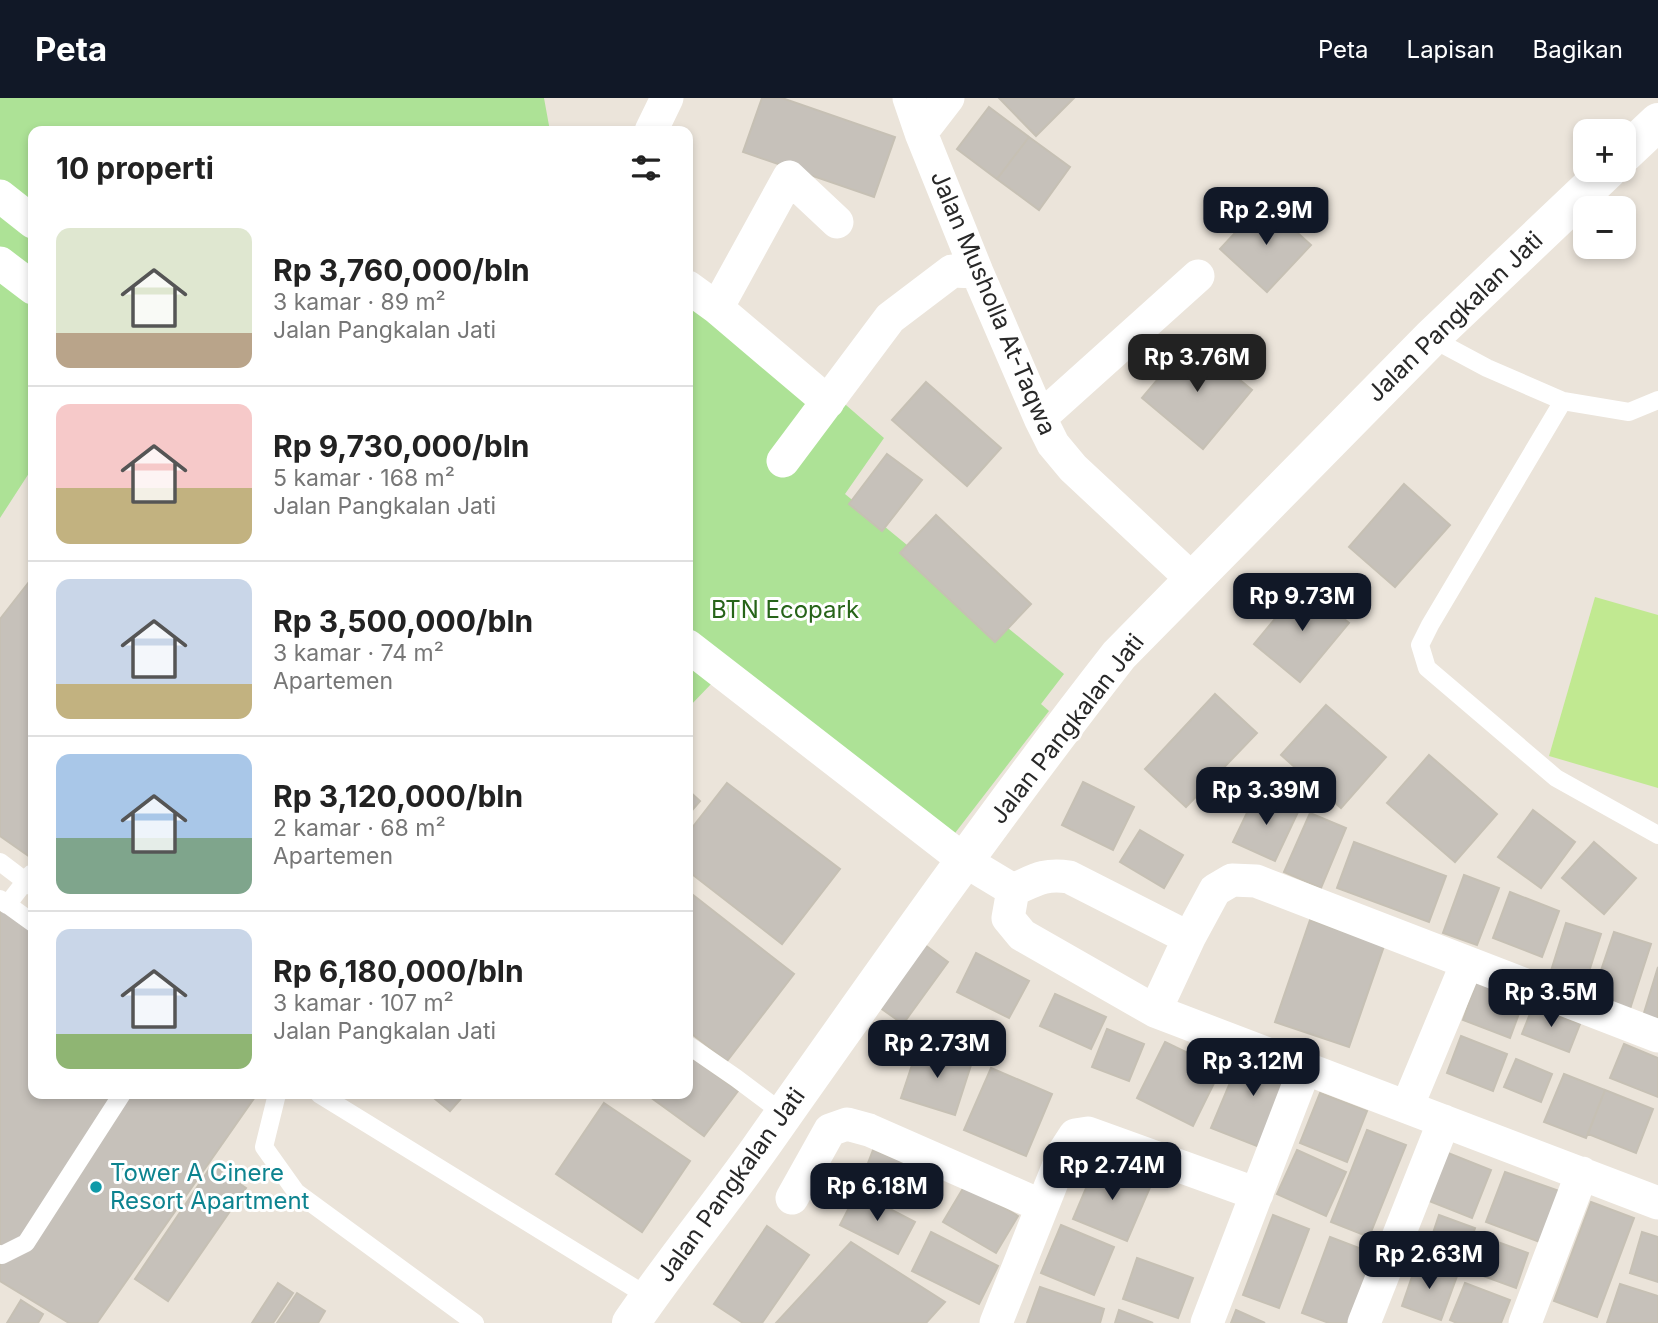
<!DOCTYPE html>
<html lang="id">
<meta charset="utf-8">
<style>
:root{--surface:#fff;--page:#f2f2f2;--text:#222;--muted:#767676;--line:#e0e0e0;--accent:#111827}
body{margin:0;font-family:Inter,sans-serif;background:var(--page);color:var(--text);height:100vh;display:flex;flex-direction:column;font-size:26px;white-space:nowrap}
*{box-sizing:border-box;margin:0}
p{font-size:23px;color:var(--muted)}
.icon{flex:none;width:38px;height:38px;fill:none;stroke:currentColor;stroke-width:2;stroke-linecap:round;stroke-linejoin:round}
.map{position:relative;flex:1;overflow:hidden}
.sheet{position:absolute;left:28px;top:28px;width:665px;height:973px;display:flex;flex-direction:column;background:var(--surface);border-radius:14px;box-shadow:0 4px 10px #0003}
.sheet>*{flex:none}
.fabs{position:absolute;left:1573px;top:21px;display:grid;gap:14px}
.fabs a{display:grid;place-items:center;width:63px;height:63px;border-radius:14px;background:var(--surface);box-shadow:0 4px 10px #0003;font-size:35px}
.price{position:absolute;translate:-50% -60px;padding:0 16px;border-radius:14px;background:var(--accent);color:#fff;font-size:23px;line-height:46px;filter:drop-shadow(0 2px 4px #0008)}
.price::after{content:'';position:absolute;left:50%;top:42px;width:21px;height:16px;margin-left:-10px;background:inherit;clip-path:polygon(0 0,100% 0,50% 100%)}
.price.current{background:#222;color:#fff}
ul{padding:0;list-style:none}
li{display:flex;align-items:center;gap:21px;height:175px;padding:0 28px}
li+li{border-top:2px solid var(--line)}
li span{display:grid;place-items:center;flex:none;width:196px;height:140px;border-radius:14px;color:#555}
li>.icon{margin-inline-start:auto}
span .icon{width:84px;height:84px;fill:#fffc;stroke-width:1}
li b{font-size:30px}
h2{display:flex;justify-content:space-between;align-items:center;height:84px;padding:0 28px;font-size:30px}
header{display:flex;align-items:center;gap:42px;box-sizing:border-box;height:98px;padding:0 35px;background:var(--accent);color:#fff}
header strong{font-size:33px}
nav{display:flex;gap:38px;margin-inline-start:auto;font-size:24px}
.map>svg:first-child{display:block}
.green{fill:#ade296}
.pitch{fill:#c1e991}
.building{fill:#c6c1ba;stroke:#c6c0b4;stroke-width:2}
.lines{fill:none;stroke-linecap:round;stroke-linejoin:round}
.lane{stroke:#fff;stroke-width:18}
.street{stroke:#fff;stroke-width:33}
.secondary{stroke:#fff;stroke-width:38}
.culture-dot{fill:#0f9aa8;stroke:#fff;stroke-width:2.5}
.labels{text-anchor:middle;stroke-width:6;stroke-linejoin:round;paint-order:stroke}
.street-label{font-size:24px;fill:#282828;stroke:#fff}
.park-label{font-size:24px;fill:#276419;stroke:#fff}
.culture-label{font-size:24px;fill:#0d838f;stroke:#fff;text-anchor:start}
</style>
<header>
<strong>Peta</strong>
<nav><a>Peta</a><a>Lapisan</a><a>Bagikan</a></nav>
</header>
<div class="map">
<svg width="1658" height="1225" viewBox="0 0 1658 1225">
<rect width="100%" height="100%" fill="#ebe4da"/>
<path class="green" d="M0,0H544L550,33H33V369L0,420Z
M688,170L884,340L845,396L1064,576L1041,606L1049,613L952,739L714,583L688,610Z"/>
<path class="pitch" d="M1595,499L1658,517V690L1549,658Z"/>
<path class="building" d="M762,0H782L895,39L874,99L743,54Z
M999,0H1074L1036,38Z
M989,9L1029,39L997,81L957,51Z
M1029,39L1070,69L1039,112L997,81Z
M1264,104L1311,147L1267,194L1220,151Z
M1191,242L1252,292L1203,351L1142,300Z
M926,284L1001,350L967,388L892,322Z
M887,356L922,382L882,433L849,406Z
M1404,386L1450,427L1395,489L1349,449Z
M936,417L1031,506L995,544L900,455Z
M33,479V761L0,738V521Z
M1303,487L1349,525L1300,584L1254,546Z
M1215,596L1257,635L1186,709L1145,671Z
M1326,607L1386,659L1341,710L1281,657Z
M1429,657L1497,716L1455,764L1387,705Z
M1083,684L1134,709L1113,752L1062,727Z
M727,685L840,771L782,846L688,773V735Z
M688,692L700,703L688,717Z
M1256,696L1298,714L1275,763L1233,744Z
M1533,712L1575,744L1541,790L1498,759Z
M1310,715L1346,730L1321,790L1284,774Z
M1140,732L1183,757L1164,790L1120,764Z
M1354,744L1446,778L1429,824L1337,790Z
M1594,744L1636,780L1604,816L1562,780Z
M1464,777L1499,790L1477,847L1443,835Z
M688,793L794,876L727,963L688,933Z
M0,794L33,817V996H257L97,1225H69L0,1183Z
M1510,794L1559,813L1542,859L1493,840Z
M1310,822L1384,848L1349,949L1275,924Z
M1566,825L1601,836L1585,886L1550,876Z
M1614,834L1651,846L1630,911L1592,899Z
M925,847L948,864L903,926L879,909Z
M976,855L1029,883L1009,920L957,894Z
M1658,869V922L1643,918Z
M1477,882L1525,899L1510,940L1463,922Z
M1055,896L1106,919L1091,951L1040,928Z
M1533,908L1580,926L1569,954L1522,936Z
M1107,931L1144,946L1129,983L1092,969Z
M1461,938L1507,956L1493,993L1447,975Z
M1165,944L1221,971L1193,1028L1137,1000Z
M919,946L972,964L955,1017L901,1000Z
M1624,946L1658,960V999L1610,980Z
M1245,949L1295,970L1262,1050L1211,1030Z
M688,957L738,993L704,1038L646,996H688Z
M1516,961L1552,976L1541,1004L1504,989Z
M991,970L1052,996L1026,1058L964,1032Z
M1564,976L1605,992L1586,1040L1544,1024Z
M1605,992L1653,1011L1636,1055L1588,1036Z
M1320,995L1367,1013L1347,1064L1300,1045Z
M429,996H465L450,1013Z
M604,1005L690,1063L642,1134L556,1076Z
M1367,1032L1406,1047L1369,1139L1331,1124Z
M873,1052L924,1072L909,1108L859,1089Z
M1297,1052L1346,1074L1326,1118L1277,1096Z
M1448,1055L1491,1072L1472,1120L1429,1103Z
M1097,1064L1151,1087L1127,1143L1073,1121Z
M212,1067L246,1090L168,1203L135,1181Z
M1505,1074L1568,1096L1548,1147L1486,1124Z
M965,1087L1018,1118L996,1155L943,1124Z
M857,1094L915,1124L898,1156L840,1127Z
M1591,1104L1634,1120L1597,1219L1554,1203Z
M1273,1117L1309,1131L1279,1210L1243,1197Z
M1439,1117L1475,1130L1462,1168L1426,1156Z
M1061,1127L1114,1149L1094,1197L1041,1175Z
M767,1128L809,1157L762,1225H743L714,1206Z
M931,1134L998,1168L979,1206L912,1173Z
M1642,1134L1658,1139V1184L1630,1175Z
M1330,1139L1375,1156L1350,1225H1329L1302,1215Z
M1484,1139L1528,1155L1516,1190L1472,1174Z
M851,1144L945,1204L926,1225H776Z
M1137,1160L1193,1180L1178,1220L1123,1201Z
M1417,1164L1457,1178L1441,1222L1402,1208Z
M278,1185L293,1195L273,1225H252Z
M1465,1185L1510,1202L1501,1225H1457L1450,1222Z
M1620,1186L1658,1198V1225H1607Z
M1040,1189L1104,1211L1100,1225H1027Z
M297,1195L325,1213L318,1225H277Z
M21,1202L43,1216L38,1225H7Z
M1119,1212L1153,1225H1115Z
M1236,1212L1265,1225H1231Z"/>
<g class="lines">
<path class="lane" d="M1431,240L1487,270L1563,303L1629,314L1658,302
M1563,303L1430,527L1420,547L1427,570L1556,680L1658,737
M0,764L33,789
M0,801L33,825
M7,807L31,776
M688,947L736,980L784,1016
M277,996L264,1049L296,1094L475,1225
M319,996L649,1199
M0,1156L2,1157L26,1145L122,996"/>
<path class="street" d="M909,0L921,35L977,174L1040,320L1053,346L1073,370L1193,482
M651,33L667,0
M921,35L948,0
M0,98L33,124
M0,165L33,190
M688,189L717,210L828,304
M717,210L789,79L837,124
M1040,320L1198,178
M783,363L890,220L952,173L977,174
M688,548L965,763L1013,792
M1013,792L1008,820L1022,837L1155,913L1658,1105
M1013,792C1035,782 1045,775 1069,779L1189,840
M1155,913L1189,840L1215,792L1232,782L1256,783L1658,938
M1407,1009L1467,865
M792,1100L830,1032L847,1026L869,1032L1042,1108
M996,1225L1064,1054L1075,1037L1088,1035L1257,1096
M1207,1225L1305,970
M1364,1225L1444,1023
M1525,1225L1582,1075"/>
<path class="secondary" d="M1624,56L1658,24
M631,1225C672,1165 718,1109 760,1050C877,884 994,717 1119,557L1431,240L1608,72"/>
</g>
<circle class="culture-dot" cx="96" cy="1089" r="7"/>
<g class="labels">
<g class="street-label">
<text transform="translate(993 205) rotate(67)" y="8">Jalan Musholla At-Taqwa</text>
<text transform="translate(1455 219) rotate(-44)" y="8">Jalan Pangkalan Jati</text>
<text transform="translate(1067 631) rotate(-52)" y="8">Jalan Pangkalan Jati</text>
<text transform="translate(731 1087) rotate(-54)" y="8">Jalan Pangkalan Jati</text>
</g>
<g class="park-label">
<text x="785" y="520">BTN Ecopark</text>
</g>
<g class="culture-label">
<text x="110" y="1083">Tower A Cinere<tspan x="110" dy="28">Resort Apartment</tspan></text>
</g>
</g>
</svg>
<div class="fabs">
<a>+</a>
<a>−</a>
</div>
<b class="price" style="left:1266px;top:149px">Rp 2.9M</b>
<b class="price current" style="left:1197px;top:296px">Rp 3.76M</b>
<b class="price" style="left:1302px;top:535px">Rp 9.73M</b>
<b class="price" style="left:1266px;top:729px">Rp 3.39M</b>
<b class="price" style="left:1551px;top:931px">Rp 3.5M</b>
<b class="price" style="left:937px;top:982px">Rp 2.73M</b>
<b class="price" style="left:1253px;top:1000px">Rp 3.12M</b>
<b class="price" style="left:1112px;top:1104px">Rp 2.74M</b>
<b class="price" style="left:877px;top:1125px">Rp 6.18M</b>
<b class="price" style="left:1429px;top:1193px">Rp 2.63M</b>
<section class="sheet">
<h2>10 properti<svg class="icon" aria-label="filters" viewBox="0 0 24 24"><path d="M4 7h16M4 17h16"/><circle cx="9" cy="7" r="2"/><circle cx="15" cy="17" r="2"/></svg></h2>
<ul>
<li><span style="background:linear-gradient(#dfe7d0 75%,#b9a48a 0)"><svg class="icon" aria-label="home" viewBox="0 0 24 24"><path d="M3 11l9-7 9 7M6 9v11h12V9"/></svg></span><div><b>Rp 3,760,000/bln</b><p>3 kamar · 89 m²</p><p>Jalan Pangkalan Jati</p></div></li>
<li><span style="background:linear-gradient(#f6c9c9 60%,#c2b280 0)"><svg class="icon" aria-label="home" viewBox="0 0 24 24"><path d="M3 11l9-7 9 7M6 9v11h12V9"/></svg></span><div><b>Rp 9,730,000/bln</b><p>5 kamar · 168 m²</p><p>Jalan Pangkalan Jati</p></div></li>
<li><span style="background:linear-gradient(#c9d6e8 75%,#c2b280 0)"><svg class="icon" aria-label="home" viewBox="0 0 24 24"><path d="M3 11l9-7 9 7M6 9v11h12V9"/></svg></span><div><b>Rp 3,500,000/bln</b><p>3 kamar · 74 m²</p><p>Apartemen</p></div></li>
<li><span style="background:linear-gradient(#a9c7e8 60%,#7fa58c 0)"><svg class="icon" aria-label="home" viewBox="0 0 24 24"><path d="M3 11l9-7 9 7M6 9v11h12V9"/></svg></span><div><b>Rp 3,120,000/bln</b><p>2 kamar · 68 m²</p><p>Apartemen</p></div></li>
<li><span style="background:linear-gradient(#c9d6e8 75%,#8fb573 0)"><svg class="icon" aria-label="home" viewBox="0 0 24 24"><path d="M3 11l9-7 9 7M6 9v11h12V9"/></svg></span><div><b>Rp 6,180,000/bln</b><p>3 kamar · 107 m²</p><p>Jalan Pangkalan Jati</p></div></li>
</ul>
</section>
</div>
